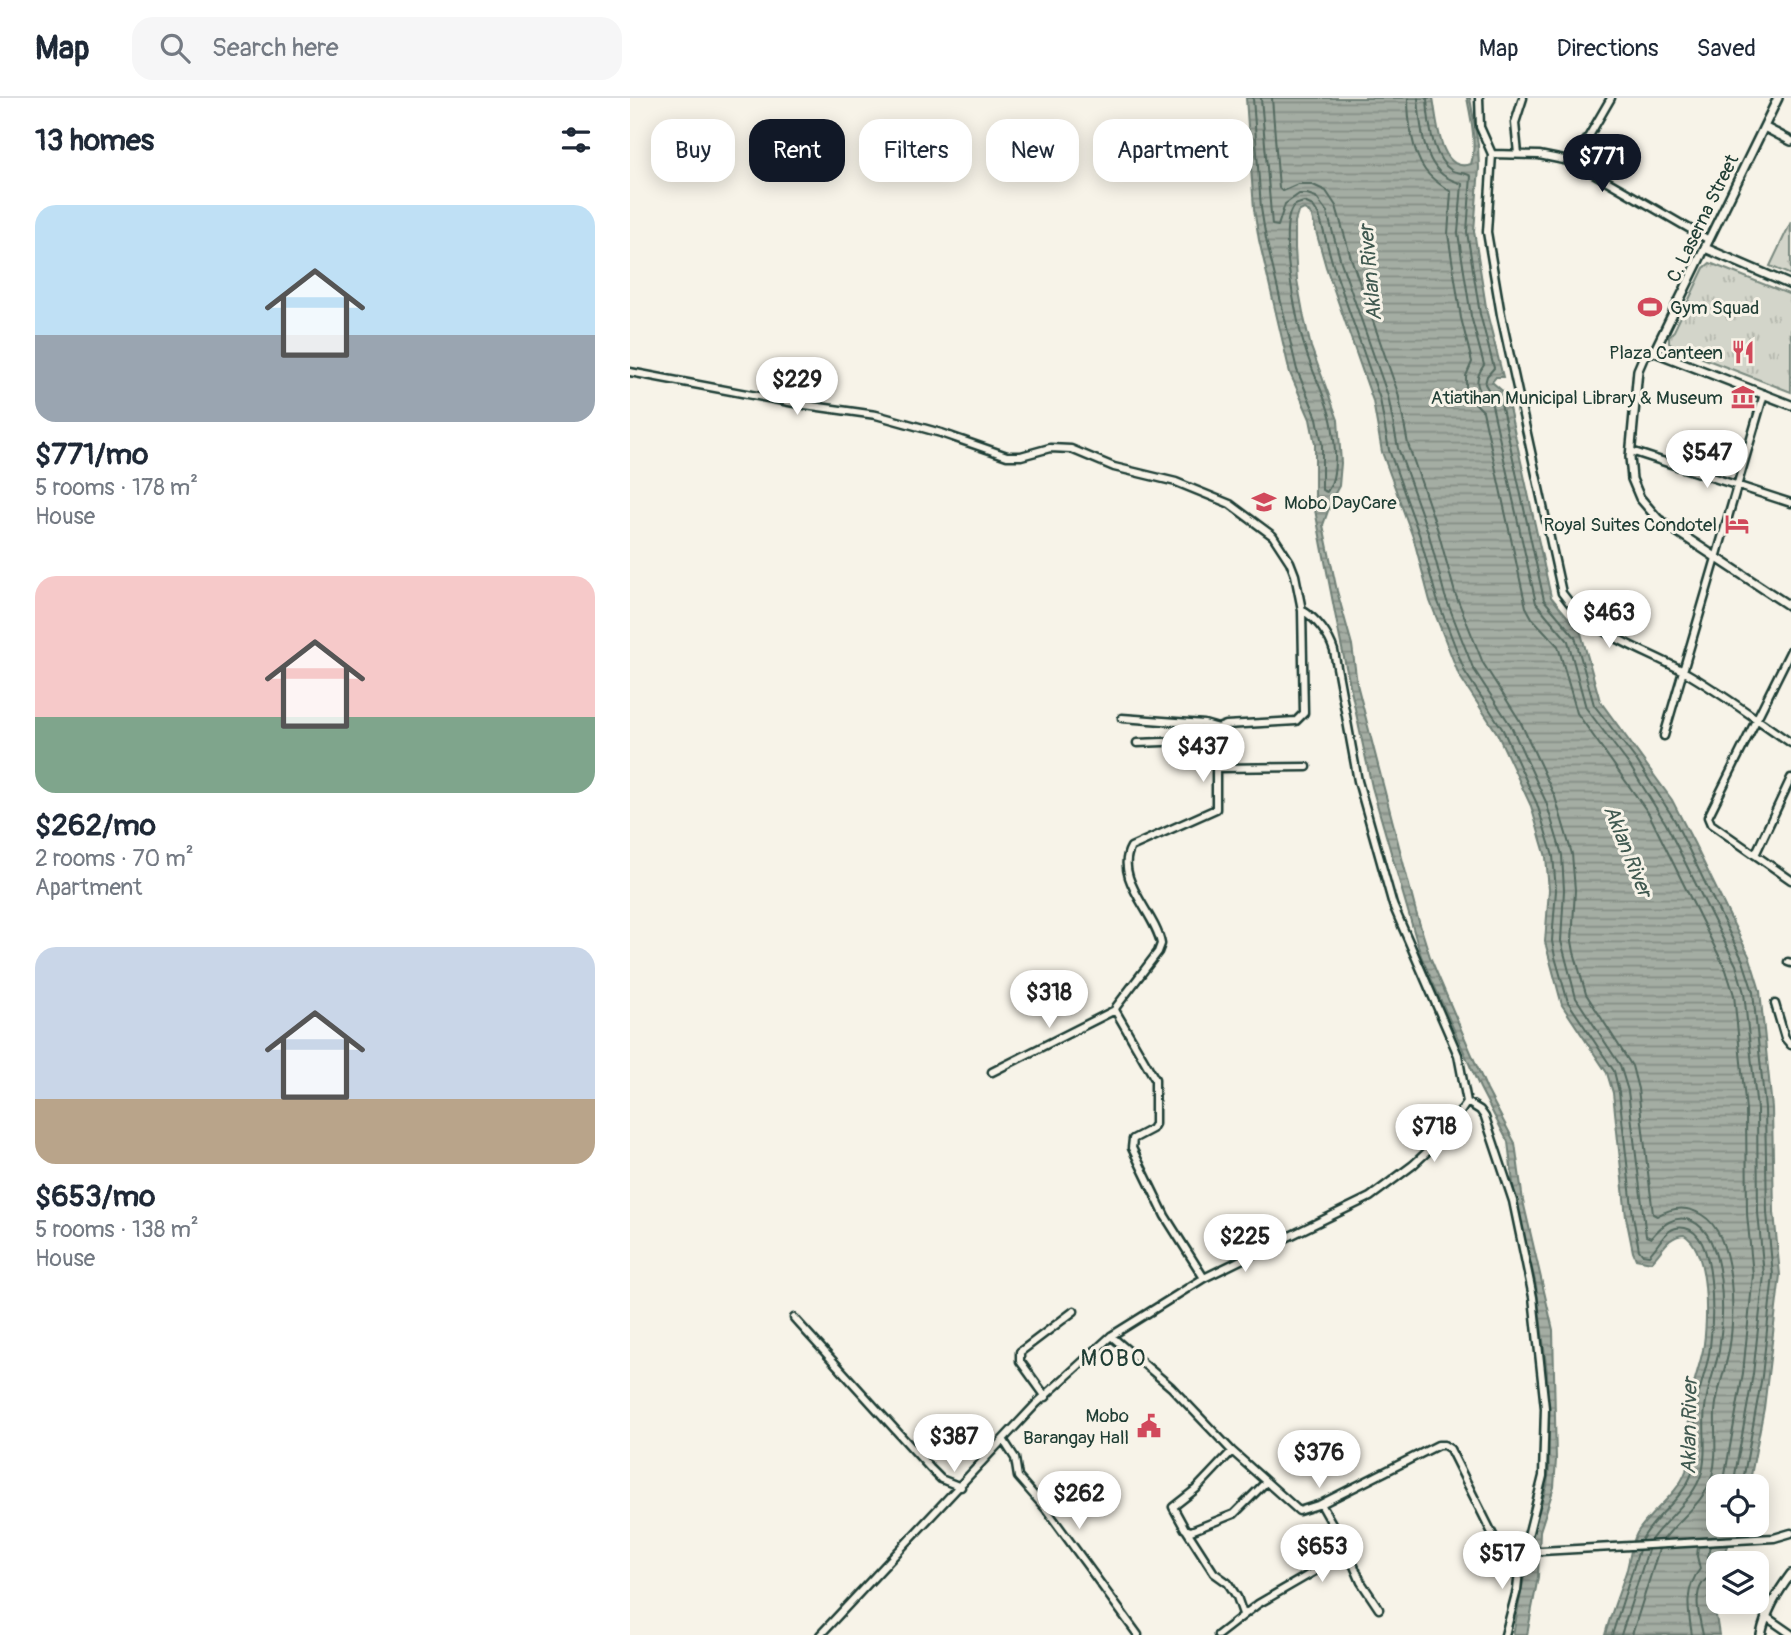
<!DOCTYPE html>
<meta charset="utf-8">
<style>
:root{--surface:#fff;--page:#f6f6f7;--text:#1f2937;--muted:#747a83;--line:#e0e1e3;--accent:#111827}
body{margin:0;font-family:Pangolin,sans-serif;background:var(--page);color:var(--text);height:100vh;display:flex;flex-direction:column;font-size:26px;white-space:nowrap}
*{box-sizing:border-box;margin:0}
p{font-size:23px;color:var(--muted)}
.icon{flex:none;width:38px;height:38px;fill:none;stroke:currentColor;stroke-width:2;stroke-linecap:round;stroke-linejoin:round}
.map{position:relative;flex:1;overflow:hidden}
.side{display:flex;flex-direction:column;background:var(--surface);width:630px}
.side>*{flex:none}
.guide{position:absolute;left:21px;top:21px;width:665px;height:63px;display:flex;gap:14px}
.controls{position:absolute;left:1076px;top:1376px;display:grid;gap:14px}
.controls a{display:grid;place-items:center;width:63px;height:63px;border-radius:14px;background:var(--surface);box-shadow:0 4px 18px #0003;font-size:35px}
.price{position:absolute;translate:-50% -60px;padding:0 16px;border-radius:24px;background:#fff;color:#222;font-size:23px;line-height:46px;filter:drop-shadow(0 2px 4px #0008)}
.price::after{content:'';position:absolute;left:50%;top:42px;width:21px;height:16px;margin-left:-10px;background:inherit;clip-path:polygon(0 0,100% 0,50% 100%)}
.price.current{background:var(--accent);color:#fff}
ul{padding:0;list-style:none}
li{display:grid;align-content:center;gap:14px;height:371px;padding:0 35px}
li span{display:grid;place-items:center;height:217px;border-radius:21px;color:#555}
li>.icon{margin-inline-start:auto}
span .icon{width:126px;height:126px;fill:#fffc;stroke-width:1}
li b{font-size:30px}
h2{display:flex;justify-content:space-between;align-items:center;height:84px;padding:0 35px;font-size:30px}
.tag{padding:0 24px;border-radius:21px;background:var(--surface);box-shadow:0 4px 18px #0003;font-size:24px;line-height:63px}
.tag.current{background:var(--accent);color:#fff}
header{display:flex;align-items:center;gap:42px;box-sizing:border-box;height:98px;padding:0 35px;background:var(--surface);border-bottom:2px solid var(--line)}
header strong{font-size:33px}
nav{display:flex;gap:38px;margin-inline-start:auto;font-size:24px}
.search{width:490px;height:63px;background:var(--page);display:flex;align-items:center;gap:18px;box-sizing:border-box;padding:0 24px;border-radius:21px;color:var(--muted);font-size:26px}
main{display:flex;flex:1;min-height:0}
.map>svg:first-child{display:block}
.grass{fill:url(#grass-tufts);stroke:#79897f;stroke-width:2}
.water{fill:url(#water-rules);stroke:#6f8077;stroke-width:2}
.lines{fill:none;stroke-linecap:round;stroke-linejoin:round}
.shore{stroke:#546a60;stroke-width:2}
.minor-casing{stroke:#1f3d34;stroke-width:11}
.tertiary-casing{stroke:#1f3d34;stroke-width:12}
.minor{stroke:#f7f3e8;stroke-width:6}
.tertiary{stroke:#f7f3e8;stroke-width:7}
.labels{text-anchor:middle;stroke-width:6;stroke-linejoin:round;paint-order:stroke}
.street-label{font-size:19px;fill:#1f3d34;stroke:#f7f3e8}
.poi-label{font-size:19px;fill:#1f3d34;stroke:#f7f3e8;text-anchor:end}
.water-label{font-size:21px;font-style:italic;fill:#405950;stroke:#f7f3e8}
.quarter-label{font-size:23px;letter-spacing:2px;fill:#1f3d34;stroke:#f7f3e8}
</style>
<header>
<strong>Map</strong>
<div class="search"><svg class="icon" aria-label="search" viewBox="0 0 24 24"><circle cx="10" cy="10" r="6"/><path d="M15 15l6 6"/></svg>Search here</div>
<nav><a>Map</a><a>Directions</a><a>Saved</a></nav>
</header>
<main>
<section class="side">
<h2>13 homes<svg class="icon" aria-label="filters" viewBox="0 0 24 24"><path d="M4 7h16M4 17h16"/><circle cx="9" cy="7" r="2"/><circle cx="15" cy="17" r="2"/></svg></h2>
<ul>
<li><span style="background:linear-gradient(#bfe0f5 60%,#9aa5b1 0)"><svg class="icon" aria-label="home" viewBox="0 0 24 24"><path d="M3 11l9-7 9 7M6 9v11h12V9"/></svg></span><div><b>$771/mo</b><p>5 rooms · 178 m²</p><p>House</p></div></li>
<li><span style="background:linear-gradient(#f6c9c9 65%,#7fa58c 0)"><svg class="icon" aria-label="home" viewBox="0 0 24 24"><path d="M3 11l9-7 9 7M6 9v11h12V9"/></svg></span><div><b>$262/mo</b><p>2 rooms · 70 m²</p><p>Apartment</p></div></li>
<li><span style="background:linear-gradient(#c9d6e8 70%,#b9a48a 0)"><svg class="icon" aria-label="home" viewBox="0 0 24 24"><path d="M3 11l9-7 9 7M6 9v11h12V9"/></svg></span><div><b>$653/mo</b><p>5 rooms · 138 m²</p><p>House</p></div></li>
</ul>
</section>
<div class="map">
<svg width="1161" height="1537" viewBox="0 0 1161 1537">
<defs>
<pattern id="grass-tufts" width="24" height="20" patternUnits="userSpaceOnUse" patternTransform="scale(1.75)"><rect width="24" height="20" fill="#d3d5ca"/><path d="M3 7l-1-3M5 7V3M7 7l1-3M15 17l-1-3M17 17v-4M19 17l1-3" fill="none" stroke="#b5b8ae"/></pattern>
<pattern id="water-rules" width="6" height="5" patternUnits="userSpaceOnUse" patternTransform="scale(1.75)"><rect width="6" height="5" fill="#a4ada3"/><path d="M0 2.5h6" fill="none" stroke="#858e86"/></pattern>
</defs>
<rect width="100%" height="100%" fill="#f7f3e8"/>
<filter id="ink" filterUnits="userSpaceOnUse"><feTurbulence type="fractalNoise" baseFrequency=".0143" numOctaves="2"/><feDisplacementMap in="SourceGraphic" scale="14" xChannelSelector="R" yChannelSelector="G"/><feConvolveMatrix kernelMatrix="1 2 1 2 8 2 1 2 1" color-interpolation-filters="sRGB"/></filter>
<g filter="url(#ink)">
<path class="grass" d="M1161,124V177L1140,168Z
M1080,165L1161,197V294L1044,249L1039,245V238L1044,233L1074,170Z"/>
<path class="water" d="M616,0H803C807,20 809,77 841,66C847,46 841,20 837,0H840L848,46L849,70L844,133L857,215L873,279H866L862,284L876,296L921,499L951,535L970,603L1042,702L1065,747L1120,860L1130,893L1142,1010L1144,1114L1150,1177L1134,1310L1119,1388H1088V1426H1109V1437L1106,1443L1097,1448L1094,1456L1098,1465H1088L1084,1505L1089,1537H975C981,1515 990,1493 997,1471C1000,1460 1001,1446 1007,1435C1020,1413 1047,1398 1056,1373C1063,1352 1057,1331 1059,1309C1061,1290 1069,1271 1073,1252C1078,1225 1080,1152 1054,1137C1037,1138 1032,1154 1021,1164L1006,1161L1003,1154L996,1119L983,995L977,975L932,907L915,844L919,792L916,759L901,708L867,635L829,577L800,503L784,442L752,354L743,303L696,169L682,119L678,113L674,111L668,114L665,124V150L667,182L674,220L681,249L708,322L711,365L709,388L703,399L693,427L707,493L722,547L727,586L786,814L800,859L857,992L885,1045L893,1103L923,1232L926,1362L924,1389L910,1433L908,1479L897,1537H883L903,1431L917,1388L919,1370L917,1274L906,1187L885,1102L878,1044L850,990L791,858L742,689L711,546L685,412V346L680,321L660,275L629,142L624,111Z"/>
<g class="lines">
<path class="shore" d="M623,0L631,110L636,141L667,272L687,320L692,346V392L697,394C709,377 705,346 702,326C697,300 682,275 675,250C667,227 646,126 664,108C666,106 671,105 674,104L683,108L689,117L703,167L750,301L759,352L790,439L807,501L835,574L873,632L907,706L923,758L926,792L922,843L925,859L938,904L984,973L989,994L1003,1118L1009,1152L1012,1156L1019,1157C1030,1147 1036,1126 1055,1130C1088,1137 1083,1224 1080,1249C1078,1270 1068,1290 1066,1311C1064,1333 1070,1354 1062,1375C1053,1401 1025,1417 1011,1443
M631,0L642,127L648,128L655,106L669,96H677L686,99L697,114L711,164L758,298L768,350L799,437L815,498L843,570L881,628L916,704L932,757L934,792L931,843L946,900L990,967L998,993L1016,1138L1021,1140C1031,1128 1045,1115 1062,1123C1097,1139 1094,1220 1089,1253C1085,1272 1077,1290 1075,1310C1072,1332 1078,1352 1072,1374C1064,1402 1037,1419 1021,1442
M642,0L649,90L652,93L668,86H681L696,93L706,108L721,160L768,295L778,346L808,433L825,495L853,565L890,623L925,699L942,756L945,792L942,843L944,854L956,896L1002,968L1008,991L1023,1116L1027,1118C1042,1109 1057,1107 1072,1117C1106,1137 1106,1222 1098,1257C1094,1276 1086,1295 1085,1314C1084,1336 1088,1356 1082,1378C1074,1406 1050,1419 1034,1441
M778,0C778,21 782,54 795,72C802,82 811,87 821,94L818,136L831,220L842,264L836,278V289L843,303L853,313L896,509L902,520L928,548L947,615L1019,716L1096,872L1104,897L1116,1012L1117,1116L1123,1177L1113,1275L1093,1388
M788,0C790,25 793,65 816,79C821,82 827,84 832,86L828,135L841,218L854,267C842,284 847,293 862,307L906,505L938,543L956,610L1000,668L1036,726L1106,867L1114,895L1127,1011L1128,1115L1134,1177L1123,1276L1103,1388
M797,0C798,21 801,59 821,72C828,76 835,74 841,78L837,134L850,216L864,270L857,278L855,286L859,293L870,301L914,502L945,539L964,607L1007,663L1044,721L1113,863L1123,894L1135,1010L1137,1115L1143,1177L1132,1278L1112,1388
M982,1537L1009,1452
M991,1537L1018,1452
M1002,1537L1029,1451
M1062,1537C1058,1513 1054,1491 1070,1471L1067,1458L1068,1449
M1073,1537C1070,1522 1063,1499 1072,1486C1075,1481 1081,1478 1085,1475L1078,1459L1080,1448"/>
<g class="minor-casing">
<path id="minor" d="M849,0L850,29L862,56L857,134L871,217L932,495C960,536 1011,550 1053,573C1090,594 1126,621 1161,645
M862,56L909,57L944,64L1079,142
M888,56L885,25L893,0
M944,64L981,0
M0,274L175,307L246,317L311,335L377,358H391L420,350L441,351L484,369L546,384L600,406L643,438L660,464L665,477L672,512L674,615L666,623L596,627L588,630L586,634V711L501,749C483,780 526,816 531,846L528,854L486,909L485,912L525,981V1026L522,1031L503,1041L502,1050L535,1118L574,1180
M1001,353L1161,405
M1161,552L1078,719L1081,726L1161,782
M492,620L574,626L588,630
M1034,638L1134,296
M507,645L586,642
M586,670L677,669
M1125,757L1161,680
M1158,864L1161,865
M1145,906L1155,940L1161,947
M362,974L485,912
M837,1004L850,1012L855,1019L883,1103L903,1199L915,1310L913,1378L899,1434L891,1454L887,1492L875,1537
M164,1220L300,1370L311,1381L331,1389
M481,1238L541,1289L602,1353L669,1413L691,1406L808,1347H814L820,1351L868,1447L873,1452L893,1454L1144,1440L1161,1435
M416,1299L390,1263V1254L444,1213
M374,1343L385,1360L388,1379L416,1411L508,1537
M602,1353L566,1391L543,1409L555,1431L561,1433L604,1416L636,1384
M557,1433L584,1475L598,1485L607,1499L613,1516
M718,1454L731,1484L749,1511
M1135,1518L1161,1536
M190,1537L407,1305L481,1238L574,1180L740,1099L783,1067L814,1038L837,1004L828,957L763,807L728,683L704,553C699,537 687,521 672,512
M588,1537L628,1506L718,1454L691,1406"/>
</g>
<g class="tertiary-casing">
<path id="tertiary" d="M1134,29L1161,43
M1075,150L1161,187
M1024,254L1148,0
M1161,307L1022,253L1014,258L1008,272L1000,359L1002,381L1010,400L1028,421L1161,509
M1131,1537C1136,1513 1147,1495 1161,1476"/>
</g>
<use href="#minor" class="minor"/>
<use href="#tertiary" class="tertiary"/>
</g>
</g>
<defs>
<g id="stadium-bare" transform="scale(1.89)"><path d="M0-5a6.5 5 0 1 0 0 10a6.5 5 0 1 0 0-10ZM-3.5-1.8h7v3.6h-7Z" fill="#d1495b" stroke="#f7f3e8" stroke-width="2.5" paint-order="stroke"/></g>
<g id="restaurant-bare" transform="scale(1.89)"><path d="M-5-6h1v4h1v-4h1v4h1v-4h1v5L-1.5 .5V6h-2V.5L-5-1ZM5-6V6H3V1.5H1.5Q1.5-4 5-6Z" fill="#d1495b" stroke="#f7f3e8" stroke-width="2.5" paint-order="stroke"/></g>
<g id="museum-bare" transform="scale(1.89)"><path d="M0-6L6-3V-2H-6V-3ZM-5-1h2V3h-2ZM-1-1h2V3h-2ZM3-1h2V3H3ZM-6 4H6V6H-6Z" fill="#d1495b" stroke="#f7f3e8" stroke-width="2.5" paint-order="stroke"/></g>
<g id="school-bare" transform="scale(1.89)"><path d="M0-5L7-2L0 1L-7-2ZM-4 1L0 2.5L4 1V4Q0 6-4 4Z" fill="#d1495b" stroke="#f7f3e8" stroke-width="2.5" paint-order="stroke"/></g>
<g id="hotel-bare" transform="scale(1.89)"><path d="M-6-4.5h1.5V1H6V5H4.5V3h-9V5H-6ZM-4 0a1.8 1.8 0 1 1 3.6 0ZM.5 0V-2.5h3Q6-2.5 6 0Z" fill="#d1495b" stroke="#f7f3e8" stroke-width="2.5" paint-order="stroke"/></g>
<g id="civic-bare" transform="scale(1.89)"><path d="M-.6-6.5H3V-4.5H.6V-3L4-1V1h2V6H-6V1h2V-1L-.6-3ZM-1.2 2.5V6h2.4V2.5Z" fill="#d1495b" stroke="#f7f3e8" stroke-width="2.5" paint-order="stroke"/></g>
</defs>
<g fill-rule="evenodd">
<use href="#stadium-bare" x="1020" y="209"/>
<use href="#restaurant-bare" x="1113" y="254"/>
<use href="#museum-bare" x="1113" y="299"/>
<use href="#school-bare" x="634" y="404"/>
<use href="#hotel-bare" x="1107" y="426"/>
<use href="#civic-bare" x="519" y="1328"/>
</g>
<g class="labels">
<g class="street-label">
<text transform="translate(1072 120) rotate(-64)" y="7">C. Laserna Street</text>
</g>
<g class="poi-label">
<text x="1040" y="216" text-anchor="start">Gym Squad</text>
<text x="1093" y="261">Plaza Canteen</text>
<text x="1093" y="306">Atiatihan Municipal Library &amp; Museum</text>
<text x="654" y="411" text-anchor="start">Mobo DayCare</text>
<text x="1087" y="433">Royal Suites Condotel</text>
<text x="499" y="1324">Mobo<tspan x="499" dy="22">Barangay Hall</tspan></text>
</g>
<g class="water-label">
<text transform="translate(740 175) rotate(-95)" y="7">Aklan River</text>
<text transform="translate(998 753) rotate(68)" y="7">Aklan River</text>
<text transform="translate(1059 1328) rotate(-89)" y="7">Aklan River</text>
</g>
<g class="quarter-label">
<text x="484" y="1268">MOBO</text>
</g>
</g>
</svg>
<div class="controls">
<a><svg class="icon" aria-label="locate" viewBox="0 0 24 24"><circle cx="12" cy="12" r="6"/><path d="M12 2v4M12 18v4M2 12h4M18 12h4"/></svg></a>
<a><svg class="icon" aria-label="layers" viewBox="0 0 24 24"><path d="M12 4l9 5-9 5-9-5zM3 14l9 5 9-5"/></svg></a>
</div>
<b class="price current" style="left:972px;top:96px">$771</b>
<b class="price" style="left:167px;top:319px">$229</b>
<b class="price" style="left:1077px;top:392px">$547</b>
<b class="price" style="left:979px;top:552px">$463</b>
<b class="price" style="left:573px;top:686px">$437</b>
<b class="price" style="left:419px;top:932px">$318</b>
<b class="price" style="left:804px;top:1066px">$718</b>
<b class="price" style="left:615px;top:1176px">$225</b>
<b class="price" style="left:324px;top:1376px">$387</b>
<b class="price" style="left:689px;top:1392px">$376</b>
<b class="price" style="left:449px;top:1433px">$262</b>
<b class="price" style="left:692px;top:1486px">$653</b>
<b class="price" style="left:872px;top:1493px">$517</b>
<div class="guide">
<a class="tag">Buy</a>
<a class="tag current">Rent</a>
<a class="tag">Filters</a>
<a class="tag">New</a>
<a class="tag">Apartment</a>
</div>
</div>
</main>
